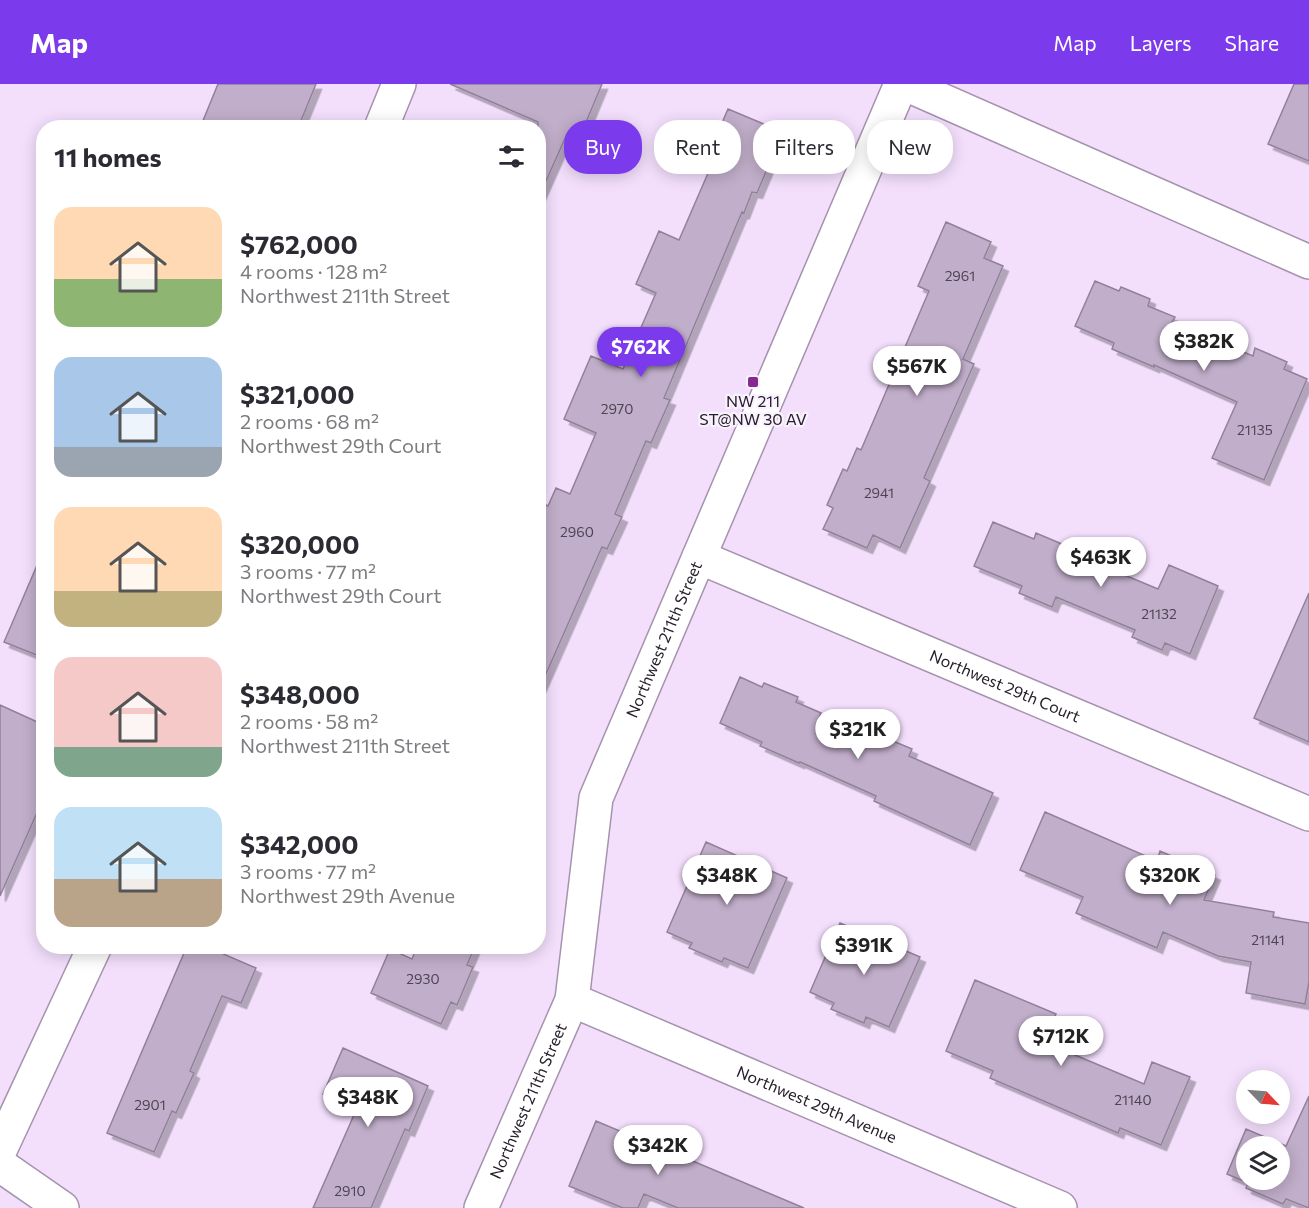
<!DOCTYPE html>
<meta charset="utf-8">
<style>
:root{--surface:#fff;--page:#f2f2f3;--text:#2b2b33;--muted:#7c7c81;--accent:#7c3aed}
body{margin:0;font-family:Commissioner,sans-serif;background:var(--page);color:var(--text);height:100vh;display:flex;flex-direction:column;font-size:22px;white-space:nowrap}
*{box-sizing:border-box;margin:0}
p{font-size:20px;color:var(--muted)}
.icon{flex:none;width:33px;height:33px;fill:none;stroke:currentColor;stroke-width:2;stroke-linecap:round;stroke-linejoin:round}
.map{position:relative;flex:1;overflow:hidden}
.panel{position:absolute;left:36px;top:36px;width:510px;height:834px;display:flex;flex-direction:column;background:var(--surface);border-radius:24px;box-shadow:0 3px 15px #0003}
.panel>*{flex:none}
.hud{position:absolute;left:564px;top:36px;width:570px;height:54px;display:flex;gap:12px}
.needle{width:39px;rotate:115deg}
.controls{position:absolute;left:1236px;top:986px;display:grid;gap:12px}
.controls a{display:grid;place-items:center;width:54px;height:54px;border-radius:50%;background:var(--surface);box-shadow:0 3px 15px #0003;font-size:30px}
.price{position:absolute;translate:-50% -51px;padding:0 14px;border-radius:21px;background:#fff;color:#222;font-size:20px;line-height:39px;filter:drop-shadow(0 2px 3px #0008)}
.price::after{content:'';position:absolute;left:50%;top:36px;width:18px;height:14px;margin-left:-9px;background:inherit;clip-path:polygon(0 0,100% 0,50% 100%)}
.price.on{background:var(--accent);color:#fff}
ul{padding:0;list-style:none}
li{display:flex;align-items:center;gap:18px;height:150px;padding:0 18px}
li span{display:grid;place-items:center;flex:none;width:168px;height:120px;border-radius:18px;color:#555}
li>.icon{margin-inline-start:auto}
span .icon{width:72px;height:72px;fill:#fffc;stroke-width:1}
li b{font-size:26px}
h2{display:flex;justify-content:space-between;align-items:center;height:72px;padding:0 18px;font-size:26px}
.chip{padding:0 21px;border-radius:24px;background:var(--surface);box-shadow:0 3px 15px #0003;font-size:21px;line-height:54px}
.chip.on{background:var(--accent);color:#fff}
header{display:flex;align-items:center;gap:36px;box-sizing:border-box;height:84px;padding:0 30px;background:var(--accent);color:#fff}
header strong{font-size:28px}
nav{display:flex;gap:33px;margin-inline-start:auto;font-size:21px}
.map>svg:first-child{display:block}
.building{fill:#c1aeca;stroke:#93819c;stroke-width:1.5;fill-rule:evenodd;filter:url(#shadow)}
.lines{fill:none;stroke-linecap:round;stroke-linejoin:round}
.street-casing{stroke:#a593ae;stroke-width:36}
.street{stroke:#fff;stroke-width:33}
.poi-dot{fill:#872790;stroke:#f9f1fd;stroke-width:2}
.labels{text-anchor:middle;stroke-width:4.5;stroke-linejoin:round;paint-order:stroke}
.number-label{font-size:14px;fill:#4e4453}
.poi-label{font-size:16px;fill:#27202b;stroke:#f9f1fd}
.street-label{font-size:16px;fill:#27202b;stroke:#f9f1fd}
</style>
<header>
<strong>Map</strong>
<nav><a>Map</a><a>Layers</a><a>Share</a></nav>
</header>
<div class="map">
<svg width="1309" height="1124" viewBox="0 0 1309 1124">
<defs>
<filter id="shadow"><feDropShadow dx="5.5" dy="5.5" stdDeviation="0" flood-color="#0004"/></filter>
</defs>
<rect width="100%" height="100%" fill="#f3dffc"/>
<path class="building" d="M218,0H316L298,44H200Z
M450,0H602L579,55L567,50L538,115V38Z
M1294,0H1309V77L1268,60Z
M728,25L778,46L769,69L773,71L757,109L752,108L744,129L742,128L664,314L670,316L651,359L646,357L615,430L622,433L607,465L602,463L538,608V417L548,422L556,404L570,410L596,349L564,335L591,272L623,285L656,209L636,200L659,147L679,156L715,73L708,71Z
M946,138L991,158L984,174L1003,182L963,275L974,280L924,394L930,397L900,464L873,451L867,464L823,445L833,424L827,421L843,385L847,387L857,364L861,366L929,207L918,202Z
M1095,197L1119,207L1121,203L1150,215L1148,222L1175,233L1172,238L1253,272L1255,264L1287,278L1284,285L1307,295L1264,396L1212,374L1237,318L1154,281V283L1112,265L1114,259L1075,242Z
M993,438L1034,455L1036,449L1076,466L1074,470L1158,505L1169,481L1218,502L1190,570L1165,559L1162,566L1132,553L1135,546L1056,513L1052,523L1019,509L1022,502L974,482Z
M44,465V574L4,558Z
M1309,509V658L1254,634Z
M740,593L762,603L764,599L798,613L796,618L821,629L819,634L878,660L881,652L912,665L909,672L993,709L970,761L874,717L876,712L800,678L799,679L760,662L762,658L720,639Z
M0,621L44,641V713L0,812Z
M1045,728L1157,777L1160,767L1215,791L1204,816L1274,828L1273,833L1309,839V898L1305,920L1246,909L1251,878L1218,872L1163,848L1157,864L1076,829L1083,813L1020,786Z
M706,758L787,794L748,884L724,874L722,878L689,864L692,859L667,848Z
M840,839L920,873L889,943L866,933L864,939L831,925L834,919L810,908Z
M187,862H205L256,884L241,919L222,912L190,987L194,989L176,1029L172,1027L154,1068L107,1049Z
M417,862H475L467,881L473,883L457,921L451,918L441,940L371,909L390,865L412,875Z
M975,896L1056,930L1044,958L1144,1000L1152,978L1190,993L1161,1061L1120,1044L1118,1049L990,994L993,987L946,967Z
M343,964L428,1002L409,1047L405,1045L371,1124H313L357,1024L323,1010Z
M1309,1012V1124L1286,1115L1283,1120L1246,1104L1248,1099L1227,1090L1246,1045L1286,1062ZM1246,1062H1280V1095H1246Z
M596,1037L629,1051L631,1045L670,1062L669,1067L804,1124H678L644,1110L638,1124H623L569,1102Z"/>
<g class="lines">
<g class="street-casing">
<g id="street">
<path d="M905,0L1309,178"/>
<path d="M381,44L399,0"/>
<path id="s1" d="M699,473L1309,730"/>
<path id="s2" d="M572,916L1060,1124"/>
<path d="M0,1066L95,862"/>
<path d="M0,1081L62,1124"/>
<path id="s3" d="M481,1124L572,916L596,714L901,0"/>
</g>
</g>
<use href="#street" class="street"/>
</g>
<rect class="poi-dot" x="747" y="292" width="12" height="12" rx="3"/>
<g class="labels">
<g class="number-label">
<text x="960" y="197">2961</text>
<text x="617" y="330">2970</text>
<text x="1255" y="351">21135</text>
<text x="879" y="414">2941</text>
<text x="577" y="453">2960</text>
<text x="1159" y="535">21132</text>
<text x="1268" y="861">21141</text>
<text x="423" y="900">2930</text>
<text x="1133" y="1021">21140</text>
<text x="150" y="1026">2901</text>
<text x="350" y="1112">2910</text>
</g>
<g class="poi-label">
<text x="753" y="323">NW 211<tspan x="753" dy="18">ST@NW 30 AV</tspan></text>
</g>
<g class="street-label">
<text dy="6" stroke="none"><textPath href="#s3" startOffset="603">Northwest 211th Street</textPath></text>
<text dy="6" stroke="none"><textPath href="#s1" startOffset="332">Northwest 29th Court</textPath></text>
<text dy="6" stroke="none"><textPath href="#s3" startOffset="117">Northwest 211th Street</textPath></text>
<text dy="6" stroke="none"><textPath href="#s2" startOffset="266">Northwest 29th Avenue</textPath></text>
</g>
</g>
</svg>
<div class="controls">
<a><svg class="needle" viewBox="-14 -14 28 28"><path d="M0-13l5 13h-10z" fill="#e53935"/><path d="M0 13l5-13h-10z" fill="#7c7c81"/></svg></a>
<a><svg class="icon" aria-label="layers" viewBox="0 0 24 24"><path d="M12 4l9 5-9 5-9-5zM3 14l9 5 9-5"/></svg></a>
</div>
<b class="price" style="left:1204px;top:288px">$382K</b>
<b class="price on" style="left:641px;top:294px">$762K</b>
<b class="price" style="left:917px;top:313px">$567K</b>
<b class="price" style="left:1101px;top:504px">$463K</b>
<b class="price" style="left:858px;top:676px">$321K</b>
<b class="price" style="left:727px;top:822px">$348K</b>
<b class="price" style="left:1170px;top:822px">$320K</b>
<b class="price" style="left:864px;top:892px">$391K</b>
<b class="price" style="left:1061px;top:983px">$712K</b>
<b class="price" style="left:368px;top:1044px">$348K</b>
<b class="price" style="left:658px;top:1092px">$342K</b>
<div class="hud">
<a class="chip on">Buy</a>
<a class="chip">Rent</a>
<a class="chip">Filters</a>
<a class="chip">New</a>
</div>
<section class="panel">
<h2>11 homes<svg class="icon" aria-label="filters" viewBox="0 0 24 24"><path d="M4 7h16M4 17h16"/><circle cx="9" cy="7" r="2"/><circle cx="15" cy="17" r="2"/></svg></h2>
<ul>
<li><span style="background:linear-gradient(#ffd9b3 60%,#8fb573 0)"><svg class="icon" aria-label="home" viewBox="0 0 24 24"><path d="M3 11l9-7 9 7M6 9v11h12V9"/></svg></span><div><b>$762,000</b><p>4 rooms · 128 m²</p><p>Northwest 211th Street</p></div></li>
<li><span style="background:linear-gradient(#a9c7e8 75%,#9aa5b1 0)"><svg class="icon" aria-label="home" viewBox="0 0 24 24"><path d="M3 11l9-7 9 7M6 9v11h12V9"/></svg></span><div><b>$321,000</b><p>2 rooms · 68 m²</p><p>Northwest 29th Court</p></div></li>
<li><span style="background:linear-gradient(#ffd9b3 70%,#c2b280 0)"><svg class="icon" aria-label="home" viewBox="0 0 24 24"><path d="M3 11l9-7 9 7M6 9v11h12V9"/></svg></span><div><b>$320,000</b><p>3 rooms · 77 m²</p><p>Northwest 29th Court</p></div></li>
<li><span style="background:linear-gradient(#f6c9c9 75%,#7fa58c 0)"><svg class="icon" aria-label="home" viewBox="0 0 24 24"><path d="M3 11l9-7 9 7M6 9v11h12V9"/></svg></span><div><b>$348,000</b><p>2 rooms · 58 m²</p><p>Northwest 211th Street</p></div></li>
<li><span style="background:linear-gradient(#bfe0f5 60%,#b9a48a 0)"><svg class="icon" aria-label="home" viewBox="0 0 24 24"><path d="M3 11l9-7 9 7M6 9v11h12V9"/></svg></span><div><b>$342,000</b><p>3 rooms · 77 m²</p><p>Northwest 29th Avenue</p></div></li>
</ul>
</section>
</div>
